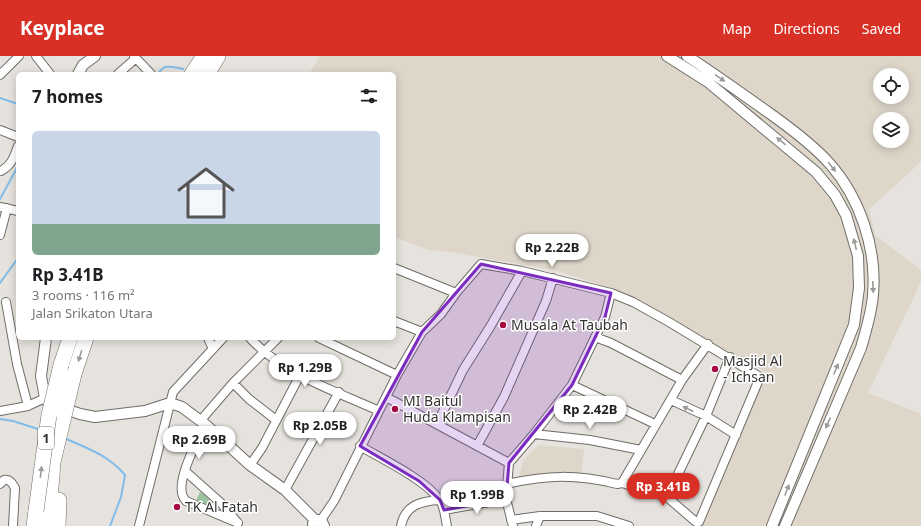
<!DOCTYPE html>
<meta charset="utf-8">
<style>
:root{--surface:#fff;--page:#f6f6f6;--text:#202124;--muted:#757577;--line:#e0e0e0;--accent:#d93025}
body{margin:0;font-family:"Noto Sans",sans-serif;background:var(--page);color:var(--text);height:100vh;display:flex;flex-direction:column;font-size:15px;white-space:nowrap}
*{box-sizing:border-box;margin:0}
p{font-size:13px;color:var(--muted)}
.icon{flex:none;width:22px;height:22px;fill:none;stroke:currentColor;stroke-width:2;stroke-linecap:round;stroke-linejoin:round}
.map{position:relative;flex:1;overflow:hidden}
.side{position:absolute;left:16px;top:16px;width:380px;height:268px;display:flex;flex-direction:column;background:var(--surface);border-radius:6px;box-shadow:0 2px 10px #0003}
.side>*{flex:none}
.fabs{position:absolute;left:873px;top:12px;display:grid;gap:8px}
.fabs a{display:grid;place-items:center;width:36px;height:36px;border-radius:50%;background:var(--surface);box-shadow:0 2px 10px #0003;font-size:20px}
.price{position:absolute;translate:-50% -34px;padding:0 9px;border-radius:14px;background:#fff;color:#222;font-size:13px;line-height:26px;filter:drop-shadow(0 1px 2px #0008)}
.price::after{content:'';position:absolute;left:50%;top:24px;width:12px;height:9px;margin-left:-6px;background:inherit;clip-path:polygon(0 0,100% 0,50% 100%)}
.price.current{background:var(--accent);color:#fff}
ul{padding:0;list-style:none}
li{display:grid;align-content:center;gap:8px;height:212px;padding:0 16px}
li+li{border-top:1px solid var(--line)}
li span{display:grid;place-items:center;height:124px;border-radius:6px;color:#555}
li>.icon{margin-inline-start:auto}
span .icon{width:72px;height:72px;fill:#fffc;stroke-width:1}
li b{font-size:17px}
h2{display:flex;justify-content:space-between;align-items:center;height:48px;padding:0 16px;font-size:17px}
header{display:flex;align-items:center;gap:24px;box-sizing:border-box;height:56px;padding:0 20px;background:var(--accent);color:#fff}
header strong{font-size:19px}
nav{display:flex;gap:22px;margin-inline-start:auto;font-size:14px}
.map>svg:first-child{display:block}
.built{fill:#ddd6c9;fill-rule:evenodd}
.green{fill:#9dc2a1}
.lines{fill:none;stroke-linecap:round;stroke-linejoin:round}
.stream{stroke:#80bcea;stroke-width:2}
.minor-casing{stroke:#706d68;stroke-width:10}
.tertiary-casing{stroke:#706d68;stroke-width:12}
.motorway-casing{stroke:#706d68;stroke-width:16}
.minor{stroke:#fff;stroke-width:8}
.tertiary{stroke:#fff;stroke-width:10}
.motorway{stroke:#fff;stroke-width:15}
.motorway-bridge-casing{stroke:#706d68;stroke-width:16;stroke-linecap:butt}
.motorway-bridge{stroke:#fff;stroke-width:15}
.oneway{fill:#9a9a98}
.marked{fill:#7b2cbf;fill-opacity:0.2;stroke:#7b2cbf;stroke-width:3;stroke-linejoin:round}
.poi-dot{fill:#a50c42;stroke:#fff;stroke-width:1.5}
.labels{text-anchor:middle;stroke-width:3;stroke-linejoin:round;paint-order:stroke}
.shield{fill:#fff;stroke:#727170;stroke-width:1}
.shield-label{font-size:13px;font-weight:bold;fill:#353432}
.poi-label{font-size:14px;fill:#353432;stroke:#fff;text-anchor:start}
</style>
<header>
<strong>Keyplace</strong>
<nav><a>Map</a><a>Directions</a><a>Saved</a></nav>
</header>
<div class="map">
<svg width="921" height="470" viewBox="0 0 921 470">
<rect width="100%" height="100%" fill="#e6e2dd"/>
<path class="built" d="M320,0H921V106L869,153L875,179L921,214V226L868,337L921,358V470H698L764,315L669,263L595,227L558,215L452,196L429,194L394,181V18H309ZM880,19H902V41H880ZM880,63H902V85H880Z
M539,389L584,393L581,423H566L517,429L523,405Z"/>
<path class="green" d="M200,436L214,444L209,452L196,445Z"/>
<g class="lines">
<path class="stream" d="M158,18C164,7 172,11 183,13
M0,42L18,48
M0,143L18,110
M0,227L18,202
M0,363L13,365L41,374
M64,382C87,392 108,399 125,419L121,441L110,470"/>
<g class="minor-casing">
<path id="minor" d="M36,0L50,18
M134,0L151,18
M118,18L136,2
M0,19L19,0
M0,74L18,81
M1,115C12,109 14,101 18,90
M0,151L18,155
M0,179L7,152
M394,212L456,237
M6,246L17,308L28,350
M394,265L422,276
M595,281L611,287L682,324
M208,282L213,293
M250,282C283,318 335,335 379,355
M319,282L397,319
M233,327L249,343L276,364
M572,329L655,368
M386,341L509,407
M671,344L706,360L736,379
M0,355L28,350L45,342
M201,364L233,327L278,282
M437,368L463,314L490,271L522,215
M206,369C198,383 171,431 186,445L238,467
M534,378L590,384L641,394
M360,390C382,403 424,423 439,443C445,450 445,462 447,470
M477,390L504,341L546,245L553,222
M250,409L262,392L300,319
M185,415L221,447L237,466
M622,427L682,324L708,288
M0,428L4,424C10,423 12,427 15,432L13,470
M285,434L339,336
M667,441L706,360L730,301
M444,454L506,443
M321,464L334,445L397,319L422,276L441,258L456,237L481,208L522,215L611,237L633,246L669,266L760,321L699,466H696L667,441L622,427L617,428C575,418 548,419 506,428
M511,464L540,460H597L629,470
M139,470L173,336L223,282
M401,470C405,449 421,445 440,444
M513,470L506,443L509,407L534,378L572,329L605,261L611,237
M536,470L540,460"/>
</g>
<g class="tertiary-casing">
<path id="tertiary" d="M667,0L708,26L816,116L835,139L846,159L858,200L859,232L854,269L772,470
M687,0C716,19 744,39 772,59C793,74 813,89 830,108C860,142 877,193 873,238C872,256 866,274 861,292L785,470
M78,18L83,9L95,0
M46,282L41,320L45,342L48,347L80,358L95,361L145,355L170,347L182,351L206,369L250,409L285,434L315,464
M313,468L315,464H321L324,470"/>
</g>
<g class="motorway-casing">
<path id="motorway" d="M192,18L204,0
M207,18L218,0
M61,309L70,282
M74,318L86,282
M34,470L36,455
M48,470L53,406L64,360
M58,470L59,444"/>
</g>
<use href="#minor" class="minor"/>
<use href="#tertiary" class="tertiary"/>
<use href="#motorway" class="motorway"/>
<g class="motorway-bridge-casing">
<path id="motorway-bridge" d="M64,360L74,318
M36,455L49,359L61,309"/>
</g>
<use href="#motorway-bridge" class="motorway-bridge"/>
</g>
<defs><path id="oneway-solid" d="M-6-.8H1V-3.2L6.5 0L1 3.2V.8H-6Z"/></defs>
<g class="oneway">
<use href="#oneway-solid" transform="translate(720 22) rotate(34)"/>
<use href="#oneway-solid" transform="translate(781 85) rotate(-141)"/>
<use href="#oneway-solid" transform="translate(832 111) rotate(51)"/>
<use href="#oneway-solid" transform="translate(855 188) rotate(-103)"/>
<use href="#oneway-solid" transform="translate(873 231) rotate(88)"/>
<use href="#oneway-solid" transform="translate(80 300) rotate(107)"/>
<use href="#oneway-solid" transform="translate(836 313) rotate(-68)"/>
<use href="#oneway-solid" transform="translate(688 353) rotate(-155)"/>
<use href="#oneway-solid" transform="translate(828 367) rotate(114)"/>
<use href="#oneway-solid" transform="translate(41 416) rotate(-83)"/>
<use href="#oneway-solid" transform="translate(787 434) rotate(-68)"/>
</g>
<path class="marked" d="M481,208L611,237L605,261L572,329L509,407L506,443L444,454L440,444L419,425L360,390L422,276Z"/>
<g class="poi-dot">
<circle cx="503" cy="269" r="4"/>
<circle cx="715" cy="313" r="4"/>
<circle cx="395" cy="353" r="4"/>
<circle cx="177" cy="451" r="4"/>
</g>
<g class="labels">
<rect class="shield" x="38" y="371" width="16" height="22" rx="3"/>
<g class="shield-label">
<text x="46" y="387">1</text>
</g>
<g class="poi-label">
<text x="511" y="274">Musala At Taubah</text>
<text x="723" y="310">Masjid Al<tspan x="723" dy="16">- Ichsan</tspan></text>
<text x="403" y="350">MI Baitul<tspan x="403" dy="16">Huda Klampisan</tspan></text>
<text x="185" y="456">TK Al Fatah</text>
</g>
</g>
</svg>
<div class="fabs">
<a><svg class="icon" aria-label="locate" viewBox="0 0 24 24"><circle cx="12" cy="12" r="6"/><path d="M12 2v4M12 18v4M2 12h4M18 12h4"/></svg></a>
<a><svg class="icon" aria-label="layers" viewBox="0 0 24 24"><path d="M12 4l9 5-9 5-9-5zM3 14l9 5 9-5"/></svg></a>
</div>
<b class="price" style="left:552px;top:212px">Rp 2.22B</b>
<b class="price" style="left:305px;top:332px">Rp 1.29B</b>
<b class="price" style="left:590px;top:374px">Rp 2.42B</b>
<b class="price" style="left:320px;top:390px">Rp 2.05B</b>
<b class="price" style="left:199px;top:404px">Rp 2.69B</b>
<b class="price current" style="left:663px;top:451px">Rp 3.41B</b>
<b class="price" style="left:477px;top:459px">Rp 1.99B</b>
<section class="side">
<h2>7 homes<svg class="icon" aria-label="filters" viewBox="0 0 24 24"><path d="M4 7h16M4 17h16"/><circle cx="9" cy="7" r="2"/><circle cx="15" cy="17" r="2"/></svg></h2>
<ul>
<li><span style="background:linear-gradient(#c9d6e8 75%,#7fa58c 0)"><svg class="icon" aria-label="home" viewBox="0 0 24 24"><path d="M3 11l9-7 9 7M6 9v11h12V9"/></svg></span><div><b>Rp 3.41B</b><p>3 rooms · 116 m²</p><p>Jalan Srikaton Utara</p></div></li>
</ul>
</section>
</div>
